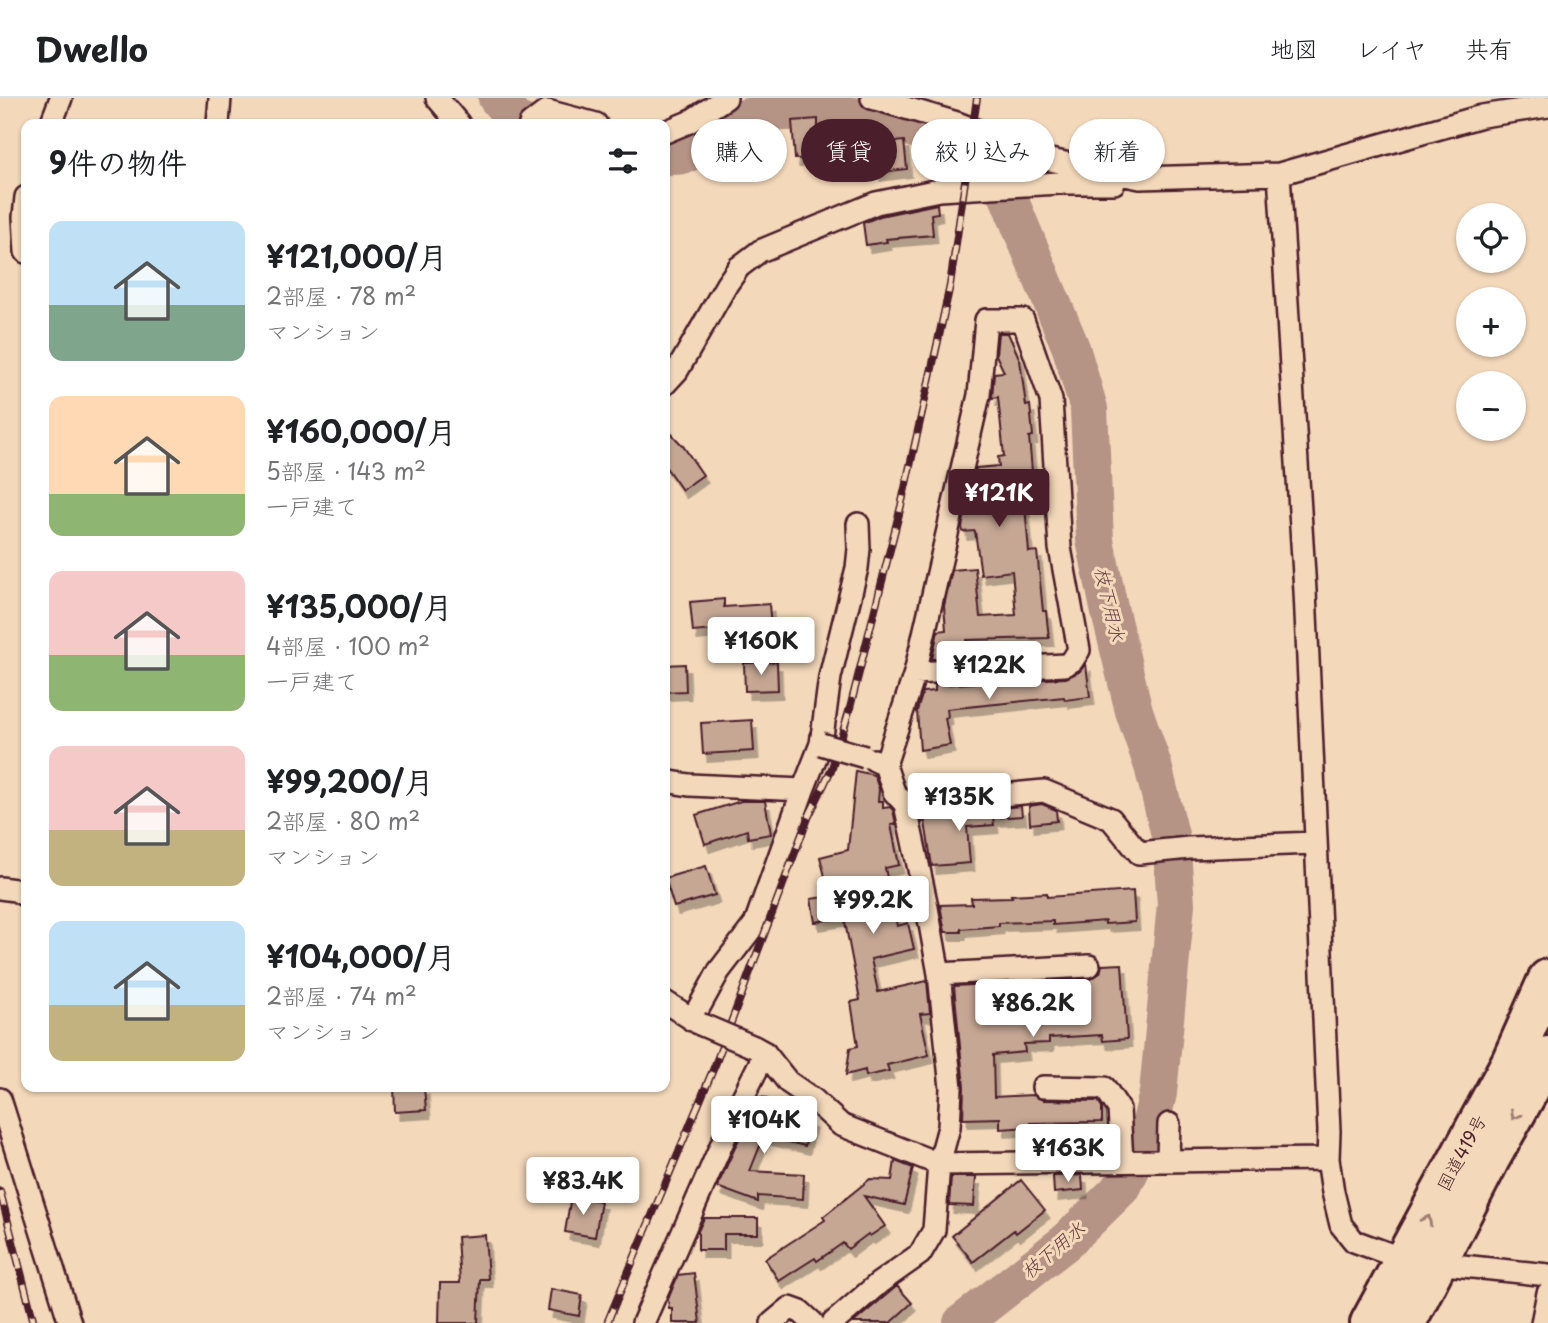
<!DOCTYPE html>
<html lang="ja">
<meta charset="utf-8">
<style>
:root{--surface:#fff;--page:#f6f6f6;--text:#202124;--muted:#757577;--line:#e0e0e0;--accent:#4a1f2b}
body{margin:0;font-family:"Playpen Sans","Klee One",sans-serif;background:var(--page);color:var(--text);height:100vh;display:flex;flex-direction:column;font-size:26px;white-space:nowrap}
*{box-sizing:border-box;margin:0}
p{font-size:23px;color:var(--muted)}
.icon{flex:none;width:38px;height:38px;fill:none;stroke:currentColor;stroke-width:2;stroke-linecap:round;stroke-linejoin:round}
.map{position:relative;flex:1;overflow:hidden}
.panel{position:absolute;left:21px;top:21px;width:649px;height:973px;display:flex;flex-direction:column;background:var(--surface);border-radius:14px;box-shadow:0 2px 5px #0004}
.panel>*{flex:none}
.banner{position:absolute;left:691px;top:21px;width:665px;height:63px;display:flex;gap:14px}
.tools{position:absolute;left:1456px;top:105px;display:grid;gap:14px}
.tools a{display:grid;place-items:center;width:70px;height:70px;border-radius:50%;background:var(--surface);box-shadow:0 2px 5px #0004;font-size:35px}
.price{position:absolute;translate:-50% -60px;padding:0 16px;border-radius:7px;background:#fff;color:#222;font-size:23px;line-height:46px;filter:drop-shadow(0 2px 4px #0008)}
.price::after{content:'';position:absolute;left:50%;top:42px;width:21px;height:16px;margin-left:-10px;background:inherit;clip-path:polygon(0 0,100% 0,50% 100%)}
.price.on{background:var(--accent);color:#fff}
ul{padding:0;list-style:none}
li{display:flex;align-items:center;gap:21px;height:175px;padding:0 28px}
li span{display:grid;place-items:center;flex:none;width:196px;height:140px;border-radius:14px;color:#555}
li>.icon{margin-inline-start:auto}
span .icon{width:84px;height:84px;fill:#fffc;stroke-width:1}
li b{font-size:30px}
h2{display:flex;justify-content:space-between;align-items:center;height:84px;padding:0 28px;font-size:30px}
.chip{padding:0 24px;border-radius:32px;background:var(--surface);box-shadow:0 2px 5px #0004;font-size:24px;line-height:63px}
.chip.on{background:var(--accent);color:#fff}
header{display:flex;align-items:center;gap:42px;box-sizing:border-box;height:98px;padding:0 35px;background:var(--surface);border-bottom:2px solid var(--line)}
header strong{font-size:33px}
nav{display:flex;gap:38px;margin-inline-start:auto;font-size:24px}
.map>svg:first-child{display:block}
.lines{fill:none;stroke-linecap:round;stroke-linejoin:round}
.river{stroke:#b59385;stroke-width:38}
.building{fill:#c6a794;stroke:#4a1f2b;stroke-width:2;filter:url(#shadow)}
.street-casing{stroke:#4a1f2b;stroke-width:26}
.highway-casing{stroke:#4a1f2b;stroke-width:44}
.street{stroke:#f3d8ba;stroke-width:21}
.highway{stroke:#f3d8ba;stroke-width:38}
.rail-casing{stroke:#4a1f2b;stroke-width:8}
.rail{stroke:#f3d8ba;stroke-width:5;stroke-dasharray:16;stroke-linecap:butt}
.street-bridge-casing{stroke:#4a1f2b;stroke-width:26;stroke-linecap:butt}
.street-bridge{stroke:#f3d8ba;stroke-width:21}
.oneway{stroke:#9e7c72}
.labels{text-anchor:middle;stroke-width:6;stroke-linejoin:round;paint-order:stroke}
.street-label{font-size:18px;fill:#4a1f2b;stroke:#f3d8ba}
.water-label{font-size:19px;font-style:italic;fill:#653c42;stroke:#f3d8ba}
</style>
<header>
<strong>Dwello</strong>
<nav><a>地図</a><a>レイヤ</a><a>共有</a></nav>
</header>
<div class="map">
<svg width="1548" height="1225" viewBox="0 0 1548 1225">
<defs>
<filter id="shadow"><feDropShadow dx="4.5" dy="8" stdDeviation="0" flood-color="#0004"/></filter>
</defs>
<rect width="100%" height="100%" fill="#f3d8ba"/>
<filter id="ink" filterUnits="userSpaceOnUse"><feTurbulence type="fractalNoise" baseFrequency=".0143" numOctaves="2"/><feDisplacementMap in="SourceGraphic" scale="14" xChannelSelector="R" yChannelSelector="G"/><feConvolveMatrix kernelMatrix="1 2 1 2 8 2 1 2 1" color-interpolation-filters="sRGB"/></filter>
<g filter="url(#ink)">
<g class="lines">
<path class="river" d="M497,0L515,22L526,26
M665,58C671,58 680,59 686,56C706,48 721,28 741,21C806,0 940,27 995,67L1071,250L1089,311L1095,442L1109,510L1134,613L1153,668L1171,741L1176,806L1158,995L1149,1033L1123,1088L1066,1144L962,1225"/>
</g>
<path class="building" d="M818,21V29L867,26L869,58L795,61L792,23Z
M904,43L907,71L876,75L873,46Z
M937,106L938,115L931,116L933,137L886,141L887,144L866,147L863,125L880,118Z
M998,235H1008L1020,262L1026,308L1030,307L1033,338L1029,339L1033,384L1023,385L1029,454L1037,453L1043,513H1046L1049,540L967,542L968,559L932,561L938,533L946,532L944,508L952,472L975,470L980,519L1016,517L1012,473L981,477L975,433L963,434L962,429L966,411L971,410L969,397L976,370L999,368L998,359L1004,358L998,299L992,300L994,275L1004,274L996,257Z
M665,329L683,348L703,377L682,392L665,368Z
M724,501V509L769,506L771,530L735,533V530L693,534L690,504Z
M777,564L778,592L745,593L744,565Z
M685,566L686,593L665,594V567Z
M1086,566L1090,599L1065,602L1064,599L947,611L948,619L945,620L950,647L920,652L917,613L923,594L935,593V587L1066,580L1079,574Z
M752,622L754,653L703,656L701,625Z
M856,673L874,677L879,691L878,703H883V710L890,709L893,712L896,726L891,727L899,767L885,770L897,828L908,825L914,851L871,861L878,894L927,883L930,915L920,916L929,957L887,967L889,973L866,978L865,972L846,977L850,950L858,948L851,904L860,902L844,819L815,824L811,801L830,798L820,759L848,752Z
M741,703H765L771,736L748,740L747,732L705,746L696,717Z
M1042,706L1056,712L1057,723L1030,726L1029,708Z
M1021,708L1022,718L993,720L994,727L967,729L970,765L932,768L925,724H922L921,718Z
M706,768L715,797L674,809L665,780Z
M1133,793L1135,824L1105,826V823L1053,827V823L999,825V828L961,831V834H945L940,807L972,806L971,800L1012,799L1011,797L1047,795V799Z
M1122,866L1127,941L1103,943L1102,937L1049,940V945L1024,946L1025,954L993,957L994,999L1033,997L1043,1002L1098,1003L1102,1009V1024L1031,1025V1029L1000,1031V1020L963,1021L964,989L954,888L1090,881L1100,875L1102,867Z
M394,989H424L426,1012L395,1014Z
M758,999L767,1000L765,1012L811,1023L805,1048L764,1038L750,1073L804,1076L803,1101L758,1098V1104L717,1089Z
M895,1063L913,1070L904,1107L864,1098L885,1128L870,1138L868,1136L848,1151L843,1145L817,1163L815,1160L779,1183L765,1161L825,1122L823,1119L870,1081L892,1082Z
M1082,1077L1083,1092L1054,1095L1053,1078Z
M951,1079H976L974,1108L949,1107Z
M1021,1082L1045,1112L1016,1135L1014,1132L973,1164L952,1138Z
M571,1098L601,1103L595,1139L565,1134Z
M704,1120H758V1136H724V1152H698V1133Z
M485,1137L488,1181H480L478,1225H439L440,1185H460L457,1139Z
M694,1175L700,1225H672V1210H669L668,1201L678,1177Z
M897,1188L912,1205L890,1225H853Z
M551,1191L582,1197L579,1218L548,1212Z"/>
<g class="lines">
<g class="street-casing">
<path id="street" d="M437,0L459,26
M872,0L957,25L1001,42L1035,59L1140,80L1279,76L1482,18L1548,8
M51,26L61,0
M218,26L220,0
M530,26L547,13L596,26
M665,34L689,24L726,0
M1279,76L1305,493L1329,1033L1328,1061L1333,1094L1341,1127L1354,1143L1406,1162L1548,1177
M26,99L24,119L26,154
M665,286L677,273L727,186L739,169L760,153L876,105L939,92L1059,85H1114
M885,667L915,575L979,297L986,222H1023L1051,302L1060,450L1079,552L1072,563L1065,567L915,575
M665,683L689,687L803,692L821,646L830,579L857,470L859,451L858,426
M905,706L1044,693L1111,721L1139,755L1189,750L1315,745
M0,790L15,792L26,798
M939,876L1089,868
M665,904L700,926
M692,922L719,873L755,826L803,692
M754,949L765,955L788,984L814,1002L841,1027L939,1066L1328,1061
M1043,989L1105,990L1119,1011L1122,1063
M0,1001L70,1225
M1168,1061L1169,1026
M643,1225L738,1009L765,955
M772,1225L790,1210L801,1214L813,1225
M833,1225L879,1185L920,1156L934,1132L939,1066L949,1029L951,990L939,876L926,804L905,706L894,694L885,667L874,662
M1542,1225L1548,1195"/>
</g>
<g class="highway-casing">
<path id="highway" d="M1370,1225L1511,964L1548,881
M1406,1225L1490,1061L1548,958"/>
</g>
<use href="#street" class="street"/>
<use href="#highway" class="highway"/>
<g class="rail-casing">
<path id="rail" d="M0,1093L34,1225
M607,1225L715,967L808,720L832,670L850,610L901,408L938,243L950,187L977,0"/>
</g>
<use href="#rail" class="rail"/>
<g class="street-bridge-casing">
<path id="street-bridge" d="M821,646L865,659
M700,926L754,949"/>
</g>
<use href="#street-bridge" class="street-bridge"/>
</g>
<defs><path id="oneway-chevron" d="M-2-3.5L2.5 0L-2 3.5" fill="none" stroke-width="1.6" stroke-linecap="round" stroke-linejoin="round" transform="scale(1.75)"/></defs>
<g class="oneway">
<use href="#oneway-chevron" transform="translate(1515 1017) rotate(120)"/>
<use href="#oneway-chevron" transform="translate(1427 1122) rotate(-62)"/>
</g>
</g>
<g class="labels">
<g class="street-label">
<text transform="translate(1462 1055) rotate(-62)" y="6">国道419号</text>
</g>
<g class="water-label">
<text transform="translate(1110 506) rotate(77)" y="7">枝下用水</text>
<text transform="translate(1053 1152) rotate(-40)" y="7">枝下用水</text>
</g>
</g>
</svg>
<div class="tools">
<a><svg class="icon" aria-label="locate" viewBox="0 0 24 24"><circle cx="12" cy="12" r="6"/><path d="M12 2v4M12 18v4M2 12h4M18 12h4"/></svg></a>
<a>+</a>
<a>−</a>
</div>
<b class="price on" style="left:999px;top:431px">¥121K</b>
<b class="price" style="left:761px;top:579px">¥160K</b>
<b class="price" style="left:989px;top:603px">¥122K</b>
<b class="price" style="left:959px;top:735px">¥135K</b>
<b class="price" style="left:873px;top:838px">¥99.2K</b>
<b class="price" style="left:1033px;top:941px">¥86.2K</b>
<b class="price" style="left:764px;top:1058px">¥104K</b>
<b class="price" style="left:1068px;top:1086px">¥163K</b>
<b class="price" style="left:583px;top:1119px">¥83.4K</b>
<div class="banner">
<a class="chip">購入</a>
<a class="chip on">賃貸</a>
<a class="chip">絞り込み</a>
<a class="chip">新着</a>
</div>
<section class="panel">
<h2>9件の物件<svg class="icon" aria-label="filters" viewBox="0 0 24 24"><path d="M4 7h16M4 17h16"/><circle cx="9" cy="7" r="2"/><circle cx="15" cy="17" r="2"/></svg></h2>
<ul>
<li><span style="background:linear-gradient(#bfe0f5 60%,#7fa58c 0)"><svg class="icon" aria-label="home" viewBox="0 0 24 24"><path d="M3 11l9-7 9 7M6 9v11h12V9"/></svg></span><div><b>¥121,000/月</b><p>2部屋 · 78 m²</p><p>マンション</p></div></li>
<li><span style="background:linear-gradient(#ffd9b3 70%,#8fb573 0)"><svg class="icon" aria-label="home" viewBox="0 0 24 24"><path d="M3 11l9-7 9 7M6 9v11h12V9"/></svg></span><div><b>¥160,000/月</b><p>5部屋 · 143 m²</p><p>一戸建て</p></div></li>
<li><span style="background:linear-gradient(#f6c9c9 60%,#8fb573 0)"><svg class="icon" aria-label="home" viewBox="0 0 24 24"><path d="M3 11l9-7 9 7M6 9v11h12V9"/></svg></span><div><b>¥135,000/月</b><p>4部屋 · 100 m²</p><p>一戸建て</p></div></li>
<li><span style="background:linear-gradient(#f6c9c9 60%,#c2b280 0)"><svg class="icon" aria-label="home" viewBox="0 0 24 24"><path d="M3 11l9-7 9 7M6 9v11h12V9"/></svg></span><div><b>¥99,200/月</b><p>2部屋 · 80 m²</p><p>マンション</p></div></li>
<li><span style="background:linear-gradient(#bfe0f5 60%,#c2b280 0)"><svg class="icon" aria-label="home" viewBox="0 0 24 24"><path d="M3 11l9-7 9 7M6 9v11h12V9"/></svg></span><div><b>¥104,000/月</b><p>2部屋 · 74 m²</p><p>マンション</p></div></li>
</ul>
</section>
</div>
